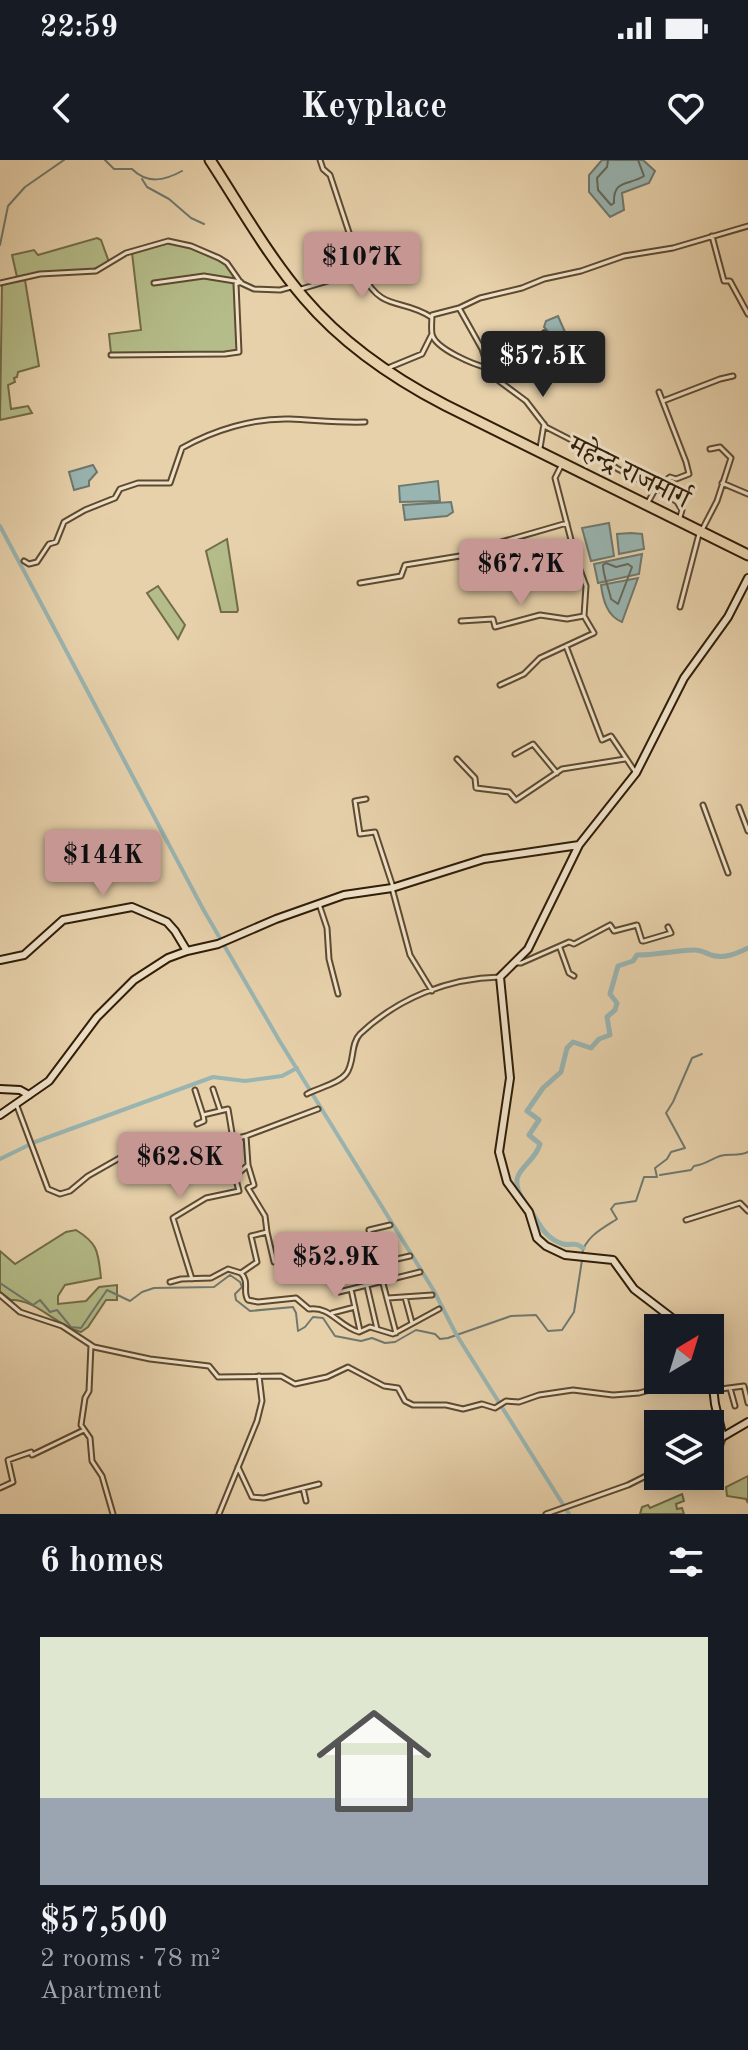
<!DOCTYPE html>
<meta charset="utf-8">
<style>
:root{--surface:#171b24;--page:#20242c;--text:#f1f3f6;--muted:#9ea1a6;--accent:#c59692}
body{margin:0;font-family:"Old Standard TT","Noto Serif Devanagari",serif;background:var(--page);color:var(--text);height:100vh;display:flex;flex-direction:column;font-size:30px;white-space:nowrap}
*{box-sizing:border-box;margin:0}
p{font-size:26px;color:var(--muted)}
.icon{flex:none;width:44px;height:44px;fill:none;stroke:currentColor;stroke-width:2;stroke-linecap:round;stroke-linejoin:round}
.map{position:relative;height:1354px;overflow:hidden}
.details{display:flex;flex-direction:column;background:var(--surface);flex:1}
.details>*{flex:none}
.needle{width:52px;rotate:38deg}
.controls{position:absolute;left:644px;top:1154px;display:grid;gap:16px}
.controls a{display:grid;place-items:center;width:80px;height:80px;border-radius:0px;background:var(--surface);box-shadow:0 4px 20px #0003;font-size:40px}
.price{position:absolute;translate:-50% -68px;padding:0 18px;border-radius:8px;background:var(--accent);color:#111;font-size:26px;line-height:52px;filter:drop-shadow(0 2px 4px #0008)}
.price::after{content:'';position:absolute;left:50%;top:48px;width:24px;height:18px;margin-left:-12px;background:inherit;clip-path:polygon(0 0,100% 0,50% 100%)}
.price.active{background:#222;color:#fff}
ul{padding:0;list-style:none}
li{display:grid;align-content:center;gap:16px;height:424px;padding:0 40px}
li span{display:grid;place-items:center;height:248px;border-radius:0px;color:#555}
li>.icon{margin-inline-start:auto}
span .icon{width:144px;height:144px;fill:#fffc;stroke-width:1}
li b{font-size:34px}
h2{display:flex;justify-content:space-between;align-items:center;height:96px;padding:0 40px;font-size:34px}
.status{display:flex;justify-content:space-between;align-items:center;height:56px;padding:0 40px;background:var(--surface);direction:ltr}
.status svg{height:22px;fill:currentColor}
header{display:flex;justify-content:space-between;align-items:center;height:104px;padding:0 40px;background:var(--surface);font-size:36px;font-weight:600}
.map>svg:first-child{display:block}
.green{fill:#b4bc89;stroke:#726c48;stroke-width:2}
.water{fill:#99b5b2;stroke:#6f786e;stroke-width:2}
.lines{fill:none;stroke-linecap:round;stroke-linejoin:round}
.shore{stroke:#64695c;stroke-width:2}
.stream{stroke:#6f786e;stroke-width:2}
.canal{stroke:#99b5b2;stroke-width:4}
.river{stroke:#99b5b2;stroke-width:5}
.street-casing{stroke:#5d4a30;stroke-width:7}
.secondary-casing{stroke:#2f1d07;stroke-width:10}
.highway-casing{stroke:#2f1d07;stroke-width:13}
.street{stroke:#efe1c8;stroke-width:3}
.secondary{stroke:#efe1c8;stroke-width:6}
.highway{stroke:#e7d1ab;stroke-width:9}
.labels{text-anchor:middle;stroke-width:6;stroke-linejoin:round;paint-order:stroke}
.street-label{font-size:28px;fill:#2f1d07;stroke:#efe1c8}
</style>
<div class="status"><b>22:59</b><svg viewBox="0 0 49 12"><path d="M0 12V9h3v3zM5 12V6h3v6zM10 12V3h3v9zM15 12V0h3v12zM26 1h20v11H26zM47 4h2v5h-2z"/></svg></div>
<header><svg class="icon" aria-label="back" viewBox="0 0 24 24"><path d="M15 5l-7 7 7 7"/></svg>Keyplace<svg class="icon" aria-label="heart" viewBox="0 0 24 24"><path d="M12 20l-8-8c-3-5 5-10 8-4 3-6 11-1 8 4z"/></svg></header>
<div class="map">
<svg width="748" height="1354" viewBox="0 0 748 1354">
<rect width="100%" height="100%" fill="#e7d1ab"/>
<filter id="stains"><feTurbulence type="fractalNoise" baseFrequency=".0025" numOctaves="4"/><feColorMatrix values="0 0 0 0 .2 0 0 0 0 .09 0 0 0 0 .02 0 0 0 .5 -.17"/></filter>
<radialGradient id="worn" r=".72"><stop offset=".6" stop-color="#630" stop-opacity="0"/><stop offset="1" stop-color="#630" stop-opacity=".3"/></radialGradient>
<path class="green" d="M97,78L101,80L109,102C90,114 71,111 50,112C39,112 28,115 17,117L12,95L34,90L38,95Z
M166,83C188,85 230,95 235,120C240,142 237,168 239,190L217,193H111L109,174L141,170L132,93Z
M25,120L39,206L18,212L17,217L14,218L15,222L8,225L11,249L28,246L32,253L0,260L2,124Z
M227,379L238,450L237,452H221L206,391Z
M158,426L185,465L178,479L147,433Z
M76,1070C99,1084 98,1093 101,1118L65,1125L58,1136V1144L86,1141L99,1127L117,1125V1140H106L88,1167L81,1172C56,1166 36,1139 11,1140L0,1132V1091L15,1104L66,1072Z
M748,1316V1343L746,1339L727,1336L726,1327Z
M682,1334L684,1341L676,1344L677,1349L682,1348L684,1354H640L642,1347L648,1345L650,1348Z"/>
<path class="water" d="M602,0H643L655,11L649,23L622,33L624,50L610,57L589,32V15Z
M558,156L568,179L560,185L544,167L546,161Z
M93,305L97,312L89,321V326L74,330L69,312Z
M438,321L440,341L400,342L399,326Z
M451,342L453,352L447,356L405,360L403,345Z
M609,363L614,396L591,401L582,368Z
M631,373L642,374L644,389L619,394L617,374Z
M642,394L639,414L598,423L594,404Z
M638,418L622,462C607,456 603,440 601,425Z"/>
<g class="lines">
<path class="shore" d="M608,0L607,7L597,18L598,30L611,45L614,43C613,19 628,26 644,16L638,0
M606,403L616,407L628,404L632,407L618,444L611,439C609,428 603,416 603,405Z"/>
<path class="stream" d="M105,0L114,9H132C147,24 164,21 182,11
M142,19L147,27L169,39L191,58L204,64
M0,85L8,46L25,27L64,0
M660,1015L691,1010L694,1006C705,1005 711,999 720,996C730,993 738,997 748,992
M582,1094C585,1077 603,1068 617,1059L611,1049L615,1044L636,1041L644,1017H657L655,1008L667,999L671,992L685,988L666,953L673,942L692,898L702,894
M0,1123L33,1145L40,1140L50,1152L57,1150L71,1167L81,1168L107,1130L130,1141L142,1132L154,1128L214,1127L230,1115L240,1122L242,1127L235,1134L236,1140L250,1151L293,1147L296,1153L298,1171L305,1167L313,1157L323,1158L335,1176L361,1181L372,1178L385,1183L395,1182L416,1170L435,1174L440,1179L448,1178L511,1156L536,1155L548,1171L562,1170L574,1152L582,1100"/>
<path class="canal" d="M0,366L203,749L279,880L434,1131L456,1174L569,1354
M0,999L35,982L213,917L245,921L282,916L297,908"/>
<path class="river" d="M524,1041C503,1010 534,1007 540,984L529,975L539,960L527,951L543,928L561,912L567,888L573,882L591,888L599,879L610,875L607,857L615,850L617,843L610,834L618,806L633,801L637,795C656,795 673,791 693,790C700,789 705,793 711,795C724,799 736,794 748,788
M530,1049C538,1062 545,1079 563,1084C572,1086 574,1081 583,1088"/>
<g class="street-casing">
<path id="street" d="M320,0L323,9L330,15L363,115
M712,76L724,121H730L748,154
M0,123L40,114L96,111L126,93L168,81L191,86L219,98L227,103L241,123L254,129L280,130L291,127
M301,129L338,118L363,115C382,152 402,138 431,157
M459,148L482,189L488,208C475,205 435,189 432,174C431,169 432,159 432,155L459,148L480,138L522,128L544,119L581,111L624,96L673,88L748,66
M544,173C524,193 519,212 488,208L491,215L526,241L546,267L583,286L618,309L660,330L677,342L682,350L680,357
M111,195L225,194L239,192L236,124L241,122L204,116L154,123
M388,208L422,194L432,174
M663,241L720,219L733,216
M540,288L544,264
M722,323L748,334
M647,344L656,328L670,317L676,319L689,314L686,302L659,232
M703,368L717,341L731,298L720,287L710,289
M24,401L29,404L37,402L49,384L56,382L64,362L85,350L115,338L120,329L138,323H170L182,288C214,270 253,258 290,259C315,260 339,263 365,262
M360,423L401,416L405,405L466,395L470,391L567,363
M680,447L699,374
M461,461L493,459L495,467L540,455L567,459L584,456
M566,486L602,580L611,576L636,613
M500,525L524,514L540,498L594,473L584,456L586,426L576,399L555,318L561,306
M515,594L533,584L557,613
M457,599L475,618L476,628L509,632L516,640L562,609L625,599
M366,639L355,641L360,674L375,672L393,727
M703,645L728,713
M739,647L748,671
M392,728L410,795L432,831
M319,744L327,768L329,799L338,834
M560,788L569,813L574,816
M515,803H521L569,782L574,784L610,765L614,771L637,765L642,781H644L671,773L668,767
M213,929L220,950
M195,930L203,955L228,949L233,979
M307,934C318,928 338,924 346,914C355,903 350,884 360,874C398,838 448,818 500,817
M17,946L48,1029L60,1034L70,1031L88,1016L139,987L188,991L246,976L318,949
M197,964L204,961L203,955
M222,981L241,1011
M686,1060L740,1043L748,1051
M390,1065L369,1070L396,1173
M267,1072L274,1102
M362,1107L410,1096
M241,1113C250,1122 242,1132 248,1140L258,1142L296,1138L309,1149C331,1146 338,1166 359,1172L370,1167L393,1174L439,1149
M192,1119L173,1058L206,1038L239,1031L235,1016L248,1005L246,976
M170,1122L181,1119L211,1118L228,1109L241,1113L257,1102L251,1076L267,1072L265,1056L248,1028L254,1025L248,1005
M367,1126L377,1169
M351,1129L360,1171
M339,1132L420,1112
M0,1135L20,1152L62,1166L94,1187L150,1199L209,1206L218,1217L281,1216L295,1224L327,1217L348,1207L384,1226L398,1228L405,1241L413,1245H446L463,1249L482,1244L495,1248L506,1241L519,1242L539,1235L573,1230L613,1235L639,1233L657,1228L665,1230L712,1228
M405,1137L412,1163
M388,1138L432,1135
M332,1153L355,1147
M91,1185L89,1231L85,1238L81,1265L90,1278L92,1301L102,1316L113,1354
M730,1228L735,1246
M713,1230L744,1226L748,1243
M710,1294L720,1287L724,1276
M238,1307L252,1337L264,1338L319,1324
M0,1328L13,1322L8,1300L31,1292L32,1295L84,1270
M303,1328L306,1341
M219,1354L257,1261L262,1241L259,1216
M546,1354L628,1325L658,1310"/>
</g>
<g class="secondary-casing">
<path id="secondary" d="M579,685L528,789L500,817L510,918L499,992L507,1022L529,1052L537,1078L546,1086L565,1095L613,1100L634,1129L685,1168
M0,800L24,795L63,760L132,747L167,762L175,771L187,791
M0,929L20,930L29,935
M0,955L49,921L97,857L134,820L168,798L187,791L218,784L276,759L344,735L392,728L484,699L579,685L636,613L684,518L728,457L748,418
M710,1202L715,1244L722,1274L724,1276L748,1262"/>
</g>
<g class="highway-casing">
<path id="highway" d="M210,0C240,46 268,96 304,138C343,184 393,218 445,245L748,395"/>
</g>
<use href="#street" class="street"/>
<use href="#secondary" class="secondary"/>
<use href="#highway" class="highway"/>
</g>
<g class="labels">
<g class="street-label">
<text transform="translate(630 311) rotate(26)" y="10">महेन्द्र राजमार्ग</text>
</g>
</g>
<rect width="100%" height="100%" filter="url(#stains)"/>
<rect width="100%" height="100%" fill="url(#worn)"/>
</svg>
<div class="controls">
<a><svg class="needle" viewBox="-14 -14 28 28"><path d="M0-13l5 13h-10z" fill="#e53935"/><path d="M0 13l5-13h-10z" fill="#9ea1a6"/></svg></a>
<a><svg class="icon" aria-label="layers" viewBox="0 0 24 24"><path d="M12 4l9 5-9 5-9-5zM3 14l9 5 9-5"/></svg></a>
</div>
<b class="price" style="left:362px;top:140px">$107K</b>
<b class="price active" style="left:543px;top:239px">$57.5K</b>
<b class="price" style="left:521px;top:447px">$67.7K</b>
<b class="price" style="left:103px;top:738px">$144K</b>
<b class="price" style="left:180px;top:1040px">$62.8K</b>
<b class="price" style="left:336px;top:1140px">$52.9K</b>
</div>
<section class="details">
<h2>6 homes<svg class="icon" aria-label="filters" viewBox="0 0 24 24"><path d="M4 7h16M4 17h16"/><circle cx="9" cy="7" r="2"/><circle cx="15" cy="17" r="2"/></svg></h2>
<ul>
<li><span style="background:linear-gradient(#dfe7d0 65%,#9aa5b1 0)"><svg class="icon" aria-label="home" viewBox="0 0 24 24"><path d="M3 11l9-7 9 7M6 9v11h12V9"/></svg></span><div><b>$57,500</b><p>2 rooms · 78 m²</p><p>Apartment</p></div></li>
</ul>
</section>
